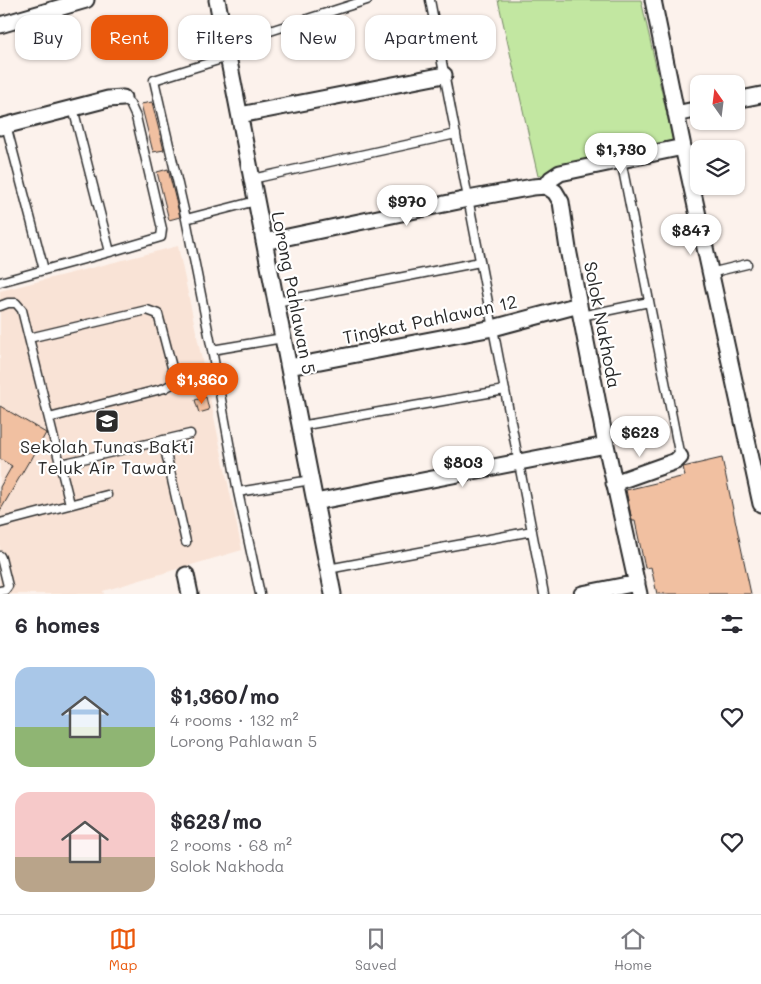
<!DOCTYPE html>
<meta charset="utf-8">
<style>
:root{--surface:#fff;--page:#f7f7f7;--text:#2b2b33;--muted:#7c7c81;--line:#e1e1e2;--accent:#ea580c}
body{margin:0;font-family:Mali,sans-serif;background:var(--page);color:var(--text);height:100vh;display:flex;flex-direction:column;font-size:19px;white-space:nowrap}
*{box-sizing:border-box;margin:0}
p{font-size:16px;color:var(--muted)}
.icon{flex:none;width:28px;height:28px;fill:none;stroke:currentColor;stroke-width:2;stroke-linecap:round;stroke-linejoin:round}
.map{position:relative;height:594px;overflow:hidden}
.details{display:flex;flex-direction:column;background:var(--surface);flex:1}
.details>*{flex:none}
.banner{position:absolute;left:15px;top:15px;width:500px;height:45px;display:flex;gap:10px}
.needle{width:32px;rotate:346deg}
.buttons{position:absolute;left:690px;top:75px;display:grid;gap:10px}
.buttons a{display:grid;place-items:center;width:55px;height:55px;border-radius:10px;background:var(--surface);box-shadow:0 1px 4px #0004;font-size:25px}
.price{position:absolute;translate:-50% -42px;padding:0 11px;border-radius:18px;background:#fff;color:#222;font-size:16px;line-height:32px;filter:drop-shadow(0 1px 2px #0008)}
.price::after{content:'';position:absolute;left:50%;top:30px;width:15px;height:11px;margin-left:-8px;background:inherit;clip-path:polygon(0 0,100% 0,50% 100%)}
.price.active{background:var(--accent);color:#fff}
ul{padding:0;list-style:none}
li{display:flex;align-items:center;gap:15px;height:125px;padding:0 15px}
li span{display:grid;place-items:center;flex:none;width:140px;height:100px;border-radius:15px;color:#555}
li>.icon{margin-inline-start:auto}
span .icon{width:60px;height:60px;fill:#fffc;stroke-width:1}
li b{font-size:21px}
h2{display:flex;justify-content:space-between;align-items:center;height:60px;padding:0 15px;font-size:21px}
.chip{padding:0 18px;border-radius:15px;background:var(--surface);box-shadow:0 1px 4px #0004;font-size:18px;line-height:45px}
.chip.active{background:var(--accent);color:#fff}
.dock{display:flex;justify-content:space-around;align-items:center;height:70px;border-top:1px solid var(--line);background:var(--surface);font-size:14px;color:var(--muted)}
.dock a{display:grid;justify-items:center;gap:2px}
.dock .active{color:var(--accent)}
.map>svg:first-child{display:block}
.built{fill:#f9e3d6}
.pitch{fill:#c2e7a1;stroke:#768966}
.building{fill:#f1c0a1;stroke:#2b2b2b}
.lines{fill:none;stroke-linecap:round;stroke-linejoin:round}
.lane-casing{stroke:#2b2b2b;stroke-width:11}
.street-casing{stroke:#2b2b2b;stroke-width:19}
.lane{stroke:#fff;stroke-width:8}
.street{stroke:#fff;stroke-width:15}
.labels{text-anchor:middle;stroke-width:4.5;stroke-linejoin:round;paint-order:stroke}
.street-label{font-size:18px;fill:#2b2b2b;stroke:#fff}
.poi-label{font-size:18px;fill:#2b2b2b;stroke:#fff}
</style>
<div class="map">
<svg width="761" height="594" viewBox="0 0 761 594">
<rect width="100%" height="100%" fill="#fcf2ec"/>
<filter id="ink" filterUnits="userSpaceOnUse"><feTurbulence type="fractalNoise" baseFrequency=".02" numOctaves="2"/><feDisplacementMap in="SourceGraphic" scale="10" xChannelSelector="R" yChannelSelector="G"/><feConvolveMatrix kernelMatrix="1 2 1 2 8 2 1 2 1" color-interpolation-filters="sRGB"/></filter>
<g filter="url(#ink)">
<path class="built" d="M178,246L242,550L103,591L104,594H0V291Z"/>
<path class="pitch" d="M498,0H641L674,146L538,176Z"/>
<path class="building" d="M152,102L164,150L153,152L141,104Z
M168,169L180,217L169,220L157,172Z
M206,397L209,410L199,413L195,400Z
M0,406L46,433L30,462L29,461L0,511V487L12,466L0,459Z
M722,458L751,594H657L651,567L645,568L635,521H632L626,490L685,476L683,467Z"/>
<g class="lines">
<g class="lane-casing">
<path id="lane" d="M430,0L544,594
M226,45L367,0
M228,57L154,80L186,219L212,350L238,492L260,594
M73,108L110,252
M6,125L44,270
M621,160L680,457
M252,179L456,134
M186,219L256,201
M710,273L747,264
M0,282L110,252L161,237L162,229L136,117L130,104L123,98
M276,302L480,262
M0,306L8,303H16L22,310L70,504
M581,316L649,302
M29,338L147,310L158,314L174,375L172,384L165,388L49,418
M212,350L283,338
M300,426L505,390
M163,440L186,542
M61,464L190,434
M238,492L311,480
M0,523L107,495
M0,556L1,558L8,586L5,590L0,591
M328,569L532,531"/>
</g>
<g class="street-casing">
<path id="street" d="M217,0L333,594
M653,0L683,147L761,504
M0,25L86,0
M736,100L761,95
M676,114L699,109
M240,115L444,75
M0,127L108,99L123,98
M546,186L555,192L561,202L568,249L606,445L639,594
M546,186L551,179L560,173L683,147
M264,242L468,199L533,187L546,186
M289,367L493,328L579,305
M614,483L676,461L680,457
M315,502L606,445
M186,575L190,594
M582,594L637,583"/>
</g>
<use href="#lane" class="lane"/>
<use href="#street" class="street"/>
</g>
</g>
<defs>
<g id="school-square" transform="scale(1.25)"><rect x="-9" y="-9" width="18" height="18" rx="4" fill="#2b2b2b" stroke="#fff"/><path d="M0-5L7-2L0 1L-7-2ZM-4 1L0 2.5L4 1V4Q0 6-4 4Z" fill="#fff"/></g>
</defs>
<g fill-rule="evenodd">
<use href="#school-square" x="107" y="421"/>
</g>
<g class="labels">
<g class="street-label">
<text transform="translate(293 293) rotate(79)" y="6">Lorong Pahlawan 5</text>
<text transform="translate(430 320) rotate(-12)" y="6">Tingkat Pahlawan 12</text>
<text transform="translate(602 325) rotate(79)" y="6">Solok Nakhoda</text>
</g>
<g class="poi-label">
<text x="107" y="453">Sekolah Tunas Bakti<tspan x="107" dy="21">Teluk Air Tawar</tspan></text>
</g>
</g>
</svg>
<div class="buttons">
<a><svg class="needle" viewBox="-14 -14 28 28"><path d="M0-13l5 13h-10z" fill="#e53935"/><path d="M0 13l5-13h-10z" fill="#7c7c81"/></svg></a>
<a><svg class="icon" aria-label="layers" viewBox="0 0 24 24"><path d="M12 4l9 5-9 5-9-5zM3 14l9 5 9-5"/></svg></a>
</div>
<b class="price" style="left:621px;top:175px">$1,730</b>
<b class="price" style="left:407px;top:227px">$970</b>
<b class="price" style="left:691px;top:256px">$847</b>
<b class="price active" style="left:202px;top:405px">$1,360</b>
<b class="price" style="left:640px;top:458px">$623</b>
<b class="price" style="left:463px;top:488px">$803</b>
<div class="banner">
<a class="chip">Buy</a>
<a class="chip active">Rent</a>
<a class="chip">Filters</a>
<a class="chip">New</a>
<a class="chip">Apartment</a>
</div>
</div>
<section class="details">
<h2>6 homes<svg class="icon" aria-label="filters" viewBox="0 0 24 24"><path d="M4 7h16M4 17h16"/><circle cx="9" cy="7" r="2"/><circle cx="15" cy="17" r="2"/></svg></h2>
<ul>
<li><span style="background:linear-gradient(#a9c7e8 60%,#8fb573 0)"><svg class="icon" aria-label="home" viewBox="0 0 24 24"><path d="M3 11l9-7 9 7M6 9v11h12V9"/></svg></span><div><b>$1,360/mo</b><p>4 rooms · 132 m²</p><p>Lorong Pahlawan 5</p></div><svg class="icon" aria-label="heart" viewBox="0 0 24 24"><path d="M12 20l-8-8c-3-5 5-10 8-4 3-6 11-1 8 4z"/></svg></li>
<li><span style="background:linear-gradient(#f6c9c9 65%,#b9a48a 0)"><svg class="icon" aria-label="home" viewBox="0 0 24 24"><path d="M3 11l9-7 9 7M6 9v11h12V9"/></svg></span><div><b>$623/mo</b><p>2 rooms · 68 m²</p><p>Solok Nakhoda</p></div><svg class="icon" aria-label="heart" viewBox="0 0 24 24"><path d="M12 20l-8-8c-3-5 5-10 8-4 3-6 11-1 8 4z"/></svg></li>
</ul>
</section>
<nav class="dock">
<a class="active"><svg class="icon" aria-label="map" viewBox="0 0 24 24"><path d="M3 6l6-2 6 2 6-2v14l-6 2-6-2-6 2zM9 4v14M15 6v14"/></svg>Map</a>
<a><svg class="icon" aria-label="saved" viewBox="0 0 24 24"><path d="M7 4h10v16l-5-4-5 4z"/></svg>Saved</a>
<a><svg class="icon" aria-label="home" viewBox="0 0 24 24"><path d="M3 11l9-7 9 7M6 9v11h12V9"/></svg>Home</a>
</nav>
